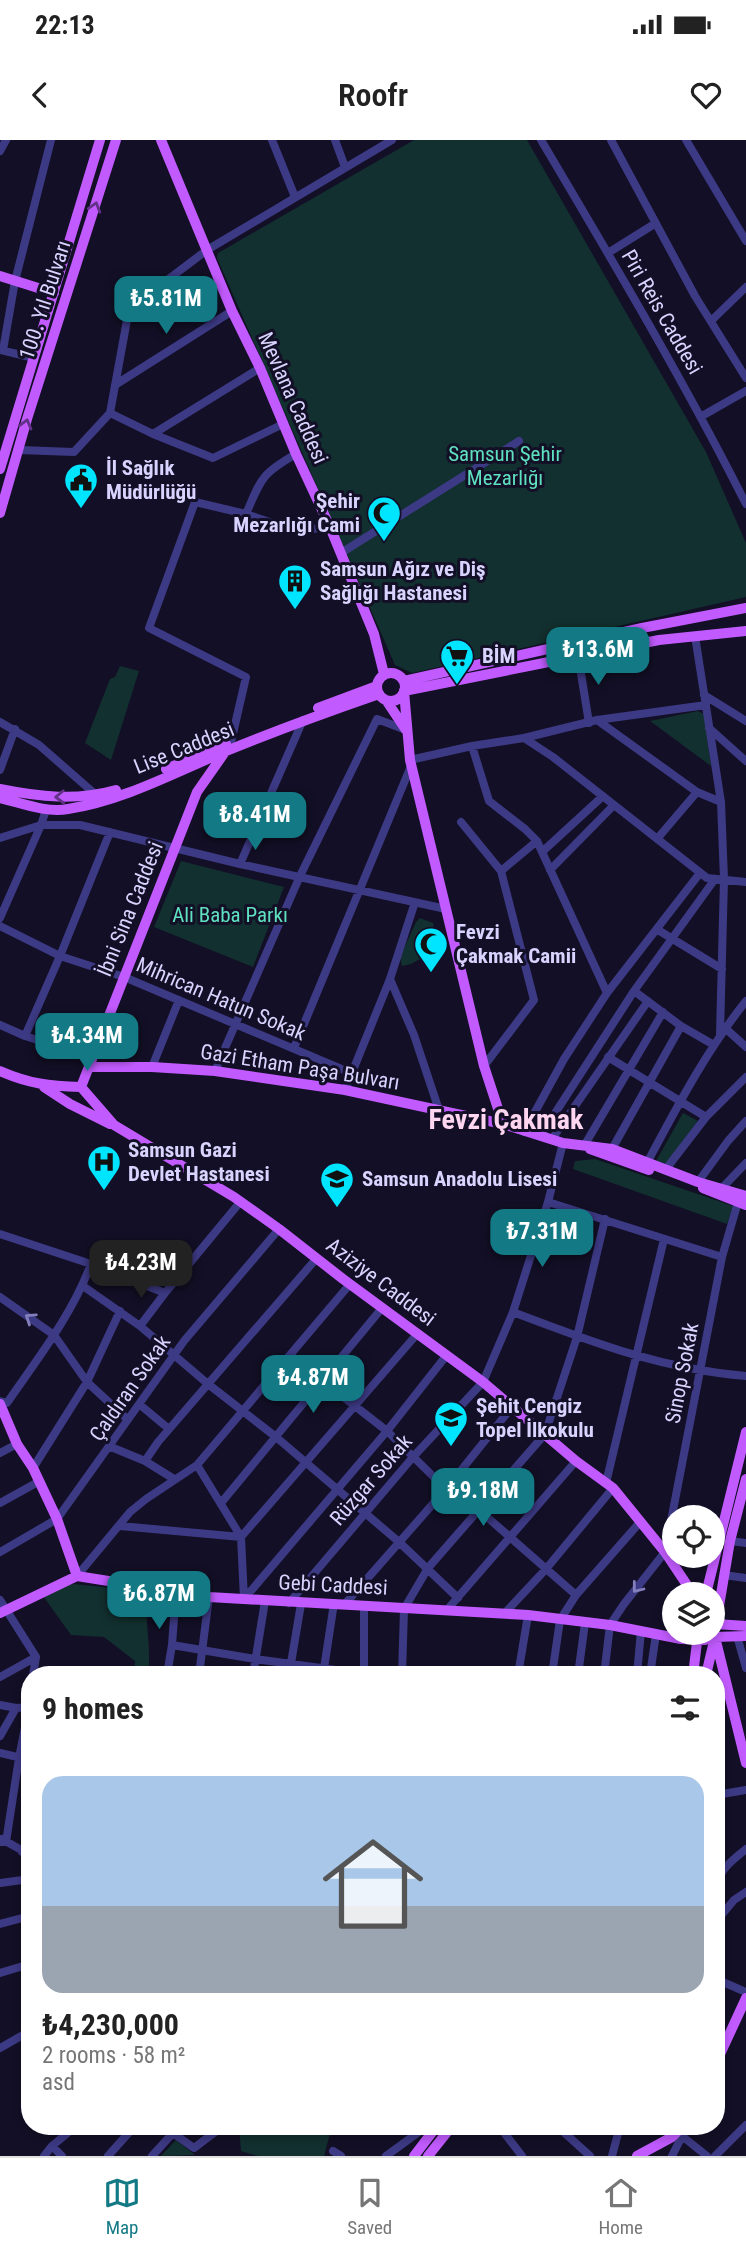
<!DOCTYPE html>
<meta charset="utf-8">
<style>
:root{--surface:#fff;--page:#f2f2f2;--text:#222;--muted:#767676;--line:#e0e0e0;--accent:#137a85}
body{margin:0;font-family:"Roboto Condensed",sans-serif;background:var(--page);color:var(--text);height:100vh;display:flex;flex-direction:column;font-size:26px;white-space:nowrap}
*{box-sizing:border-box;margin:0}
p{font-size:23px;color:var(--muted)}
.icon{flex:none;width:38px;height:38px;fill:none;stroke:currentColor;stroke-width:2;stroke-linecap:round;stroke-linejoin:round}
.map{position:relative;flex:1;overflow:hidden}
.panel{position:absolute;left:21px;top:1526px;width:704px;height:469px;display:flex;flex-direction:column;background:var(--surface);border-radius:28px;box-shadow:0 4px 10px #0003}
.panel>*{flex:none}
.buttons{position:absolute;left:662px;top:1365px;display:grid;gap:14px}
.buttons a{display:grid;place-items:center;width:63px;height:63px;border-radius:50%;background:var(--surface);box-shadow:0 4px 10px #0003;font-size:35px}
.price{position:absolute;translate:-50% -60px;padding:0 16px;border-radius:14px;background:var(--accent);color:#fff;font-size:23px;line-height:46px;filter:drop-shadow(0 2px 4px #0008)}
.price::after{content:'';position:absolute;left:50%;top:42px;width:21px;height:16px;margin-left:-10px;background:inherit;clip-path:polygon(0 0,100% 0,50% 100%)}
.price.current{background:#222;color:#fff}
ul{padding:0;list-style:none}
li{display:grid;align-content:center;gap:14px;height:371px;padding:0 21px}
li span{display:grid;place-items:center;height:217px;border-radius:21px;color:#555}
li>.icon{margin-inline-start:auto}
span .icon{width:126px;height:126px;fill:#fffc;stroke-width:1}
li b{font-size:30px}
h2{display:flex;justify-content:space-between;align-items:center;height:84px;padding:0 21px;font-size:30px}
.status{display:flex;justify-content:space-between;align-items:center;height:49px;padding:0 35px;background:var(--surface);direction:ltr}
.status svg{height:19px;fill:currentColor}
header{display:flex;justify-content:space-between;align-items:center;height:91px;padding:0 21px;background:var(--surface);font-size:32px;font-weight:600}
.tabs{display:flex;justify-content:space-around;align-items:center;height:98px;border-top:2px solid var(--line);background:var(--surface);font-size:19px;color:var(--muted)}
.tabs a{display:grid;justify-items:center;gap:4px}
.tabs .current{color:var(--accent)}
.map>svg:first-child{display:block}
.green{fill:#12302f}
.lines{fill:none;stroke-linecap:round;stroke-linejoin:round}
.minor{stroke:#3d3a85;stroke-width:8}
.major{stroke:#c25bff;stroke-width:10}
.oneway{stroke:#623188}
.oneway2{stroke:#837fbc}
.labels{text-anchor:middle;stroke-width:6;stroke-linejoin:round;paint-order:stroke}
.street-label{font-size:21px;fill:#d9d4ff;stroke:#130f26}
.park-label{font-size:21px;fill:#5fe0c0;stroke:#130f26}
.poi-label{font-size:21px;font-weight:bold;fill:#d9d4ff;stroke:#130f26;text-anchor:start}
.district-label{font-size:28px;font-weight:bold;fill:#ffd6f0;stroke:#130f26}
</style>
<div class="status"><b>22:13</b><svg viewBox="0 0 49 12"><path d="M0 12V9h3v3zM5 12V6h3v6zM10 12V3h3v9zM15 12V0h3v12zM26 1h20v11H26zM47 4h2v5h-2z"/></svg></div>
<header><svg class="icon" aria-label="back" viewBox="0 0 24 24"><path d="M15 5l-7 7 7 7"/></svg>Roofr<svg class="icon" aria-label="heart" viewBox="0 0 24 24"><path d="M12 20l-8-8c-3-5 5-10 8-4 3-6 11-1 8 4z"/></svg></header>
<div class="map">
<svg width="746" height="2016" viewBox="0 0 746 2016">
<rect width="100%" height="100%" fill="#130f26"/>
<path class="green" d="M414,0H527L706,312L746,403V457L412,533L395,525L217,118L218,113Z
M120,526L139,531L111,620L85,603L110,539L115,537Z
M698,571L704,574L711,626L650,581Z
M181,721L284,747L253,827L154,787Z
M420,778L433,783L440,808L411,824L402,826L400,817L416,782Z
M683,973L698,981L666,1024L656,1021Z
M595,1019L733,1066L727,1084L573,1029L575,1021Z
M74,1444L147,1452C144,1480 152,1507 148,1535H134L135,1521L104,1497L71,1495L43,1456L58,1448Z
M239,1986H332L324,2016H258L241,2011Z
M176,2000L195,2015L161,2016Z"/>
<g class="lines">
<path class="minor" d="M272,0L295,57
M335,0L345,27
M541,0C612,120 683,239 746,364
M611,0L695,156L746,238
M686,0L746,101
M0,11L6,0
M608,113L656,83
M711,181L746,147
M0,210L34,218
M3,210L15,141L51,0
M115,245L232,171
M110,273L153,294L213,318L283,284
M702,276L746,251
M153,294L260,228
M19,310L74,312L110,273L129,169L207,110L392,0
M246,374C261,339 261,334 296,314
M341,413L519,301
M695,496L721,662L724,739L720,894
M578,515L589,583
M704,555L746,581
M597,580L697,652L721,662
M0,582L39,605L95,654
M709,588L746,621
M524,598L553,617L707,738L746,742
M231,602L246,537L149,488L195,362L246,374L295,391L330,387
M472,606L489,661L525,689L537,701L607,853
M410,620L472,606L524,598L597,580L706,565
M0,630L15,589
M461,682L501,731L534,860L484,926
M0,698L41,685L46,670
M657,699L697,652
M542,712L603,656
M240,724L303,580
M550,730L614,665
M501,731L537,701
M0,778L41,685H80L240,724L446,769
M0,786L60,816L124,837L351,933
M658,790L722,829
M390,839L414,895L439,970
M634,851L681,886L714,905
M0,885L25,896L93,918
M725,888L746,907
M25,896L60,816L110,692
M294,908L411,626
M608,917L706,977
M152,927L179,860
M215,931L300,736L377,579L406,590
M345,950L390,839L415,762
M524,992L564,919L607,853L700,733
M541,995L634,851L715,739
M552,999L648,861
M584,1006L663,872
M612,1009L681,886
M647,1023C677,967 706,911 746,861
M666,1029L706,977L746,937
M698,1042L728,1001L746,981
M722,1048L746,1023
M548,1062L722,1117
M0,1094L91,1124L165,1153L241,1061
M83,1146L140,1186L208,1244L276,1297L399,1402L458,1458
M0,1157L54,1195L87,1242L127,1279
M513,1172C592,1202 661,1229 746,1236
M140,1186L165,1153
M291,1216L387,1291L446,1349L479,1370L576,1455
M0,1261L7,1263C38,1218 72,1175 91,1124
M139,1264L169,1289
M111,1307L145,1321L158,1302L316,1119
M0,1313L17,1304
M145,1321L174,1339
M197,1325L241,1397L244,1459
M33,1328L87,1242L120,1171
M606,1343L664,1099
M0,1363L38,1342
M221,1363L382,1168
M120,1386L241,1397L418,1193
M730,1401L746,1403
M0,1412L57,1379L184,1201L279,1089
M724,1435L746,1438
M77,1436L130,1372L146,1359L197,1325L350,1144
M244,1459L387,1291L446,1216
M0,1460L36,1517L33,1535
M289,1463L413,1317L483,1242L513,1172L548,1062L563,1003
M345,1464L446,1349L512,1267
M446,1471L576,1321
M504,1474L546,1429L613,1348
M737,1496L746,1528
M172,1505L255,1519L372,1535
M167,1535L172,1505L176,1451
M199,1535L209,1457
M253,1535L265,1461
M289,1535L301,1464
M323,1535L334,1463
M364,1535V1465
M402,1535L404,1469L428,1428L545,1294L577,1197L605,1079
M518,1535L528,1475
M552,1535L560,1480L576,1455L641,1381
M578,1535L585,1483
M604,1535L610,1485L624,1464L665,1412L722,1117L738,1062
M637,1535L641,1491
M650,1535L656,1494
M0,1537L36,1517
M0,1565L16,1568L30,1567
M0,1596L16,1568
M0,1613L30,1620
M716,1655L746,1650
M2,1699L30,1715
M0,1702H6L19,1618L27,1577
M22,1712L30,1697
M0,1743L30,1739
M719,1778L734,1760L746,1752
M0,1784L30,1776
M716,1785C724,1769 714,1750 721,1734C726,1724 738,1716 746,1709
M0,1833L30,1824
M716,1839L746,1852
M0,1908L30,1891
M163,1986L194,2008L223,1986
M499,1986L522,2016
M557,1986L590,2016
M677,1992L707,2016
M52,2006L62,2016
M333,2011L341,2016
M44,2016L52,2006L76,1986
M108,2016L133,1988
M152,2016L172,1994
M386,2016L427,1986
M612,2016L620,1986
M672,2016L682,1996
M715,2016L746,1985"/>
<path class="major" d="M161,0L232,171L260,228L296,314L330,387L374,494L384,534
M0,136L54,153
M0,329L100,0
M0,373L27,279L116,0
M377 547a14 14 0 1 1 28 0a14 14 0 1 1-28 0Z
M404,541L642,488L746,468
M386,560L406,590
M318,568L377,546
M166,629L226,604
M0,649C39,657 77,661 116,650
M0,658C22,663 45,673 68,669C122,661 174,633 224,612C275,591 327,572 379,554
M90,927H152L215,931L345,950L503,984L563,1003L612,1009L698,1042L746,1056
M0,931C30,944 49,946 81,947L114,985L234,1057L279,1089L343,1139L483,1242L576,1321L613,1348L665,1412L693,1454
M44,947L70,964L110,984
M81,947L197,652L225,612
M503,984L484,926L410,620L404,551L659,500L746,491
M590,1009L649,1030
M703,1048L746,1065
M0,1264L17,1304L33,1328L57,1379L77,1436
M746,1339L730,1401L716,1484L746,1486
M706,1454L746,1292
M0,1473L77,1436L209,1457L528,1475L610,1485L681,1499L705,1500
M715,1497L746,1623
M715,1497L746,1496
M693,1535L698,1494
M706,1535L714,1501
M716,1923L746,1858
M414,2016L437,1986
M428,2016L452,1986
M637,2016L672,1997L683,1986"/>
</g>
<defs><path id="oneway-chevron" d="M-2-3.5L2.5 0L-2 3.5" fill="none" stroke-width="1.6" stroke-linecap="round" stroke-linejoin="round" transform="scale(1.75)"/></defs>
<g class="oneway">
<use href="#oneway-chevron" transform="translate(95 67) rotate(-73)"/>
<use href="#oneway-chevron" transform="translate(26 284) rotate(-75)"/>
<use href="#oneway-chevron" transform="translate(60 657) rotate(178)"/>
</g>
<g class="oneway2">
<use href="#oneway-chevron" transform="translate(30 1178) rotate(-146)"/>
<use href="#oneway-chevron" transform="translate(637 1448) rotate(128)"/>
</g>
<defs>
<g id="civic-pin" transform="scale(1.75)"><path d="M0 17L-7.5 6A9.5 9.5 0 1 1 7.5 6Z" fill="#00e5ff" stroke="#130f26"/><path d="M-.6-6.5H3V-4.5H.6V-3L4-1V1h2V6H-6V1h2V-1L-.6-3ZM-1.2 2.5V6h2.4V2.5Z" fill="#111"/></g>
<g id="mosque-pin" transform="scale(1.75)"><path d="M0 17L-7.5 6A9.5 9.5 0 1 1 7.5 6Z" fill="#00e5ff" stroke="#130f26"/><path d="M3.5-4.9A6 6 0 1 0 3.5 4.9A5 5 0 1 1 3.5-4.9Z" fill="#111"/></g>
<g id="building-pin" transform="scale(1.75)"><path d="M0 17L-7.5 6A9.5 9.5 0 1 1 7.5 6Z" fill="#00e5ff" stroke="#130f26"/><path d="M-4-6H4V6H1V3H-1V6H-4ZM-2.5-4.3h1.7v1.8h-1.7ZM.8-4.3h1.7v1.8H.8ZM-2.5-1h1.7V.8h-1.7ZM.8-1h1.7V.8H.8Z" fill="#111"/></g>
<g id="supermarket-pin" transform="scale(1.75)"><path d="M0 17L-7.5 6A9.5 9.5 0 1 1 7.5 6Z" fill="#00e5ff" stroke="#130f26"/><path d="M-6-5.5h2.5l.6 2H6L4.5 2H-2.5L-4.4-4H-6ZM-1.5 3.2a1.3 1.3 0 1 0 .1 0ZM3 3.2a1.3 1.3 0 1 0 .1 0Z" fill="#111"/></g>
<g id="hospital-pin" transform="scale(1.75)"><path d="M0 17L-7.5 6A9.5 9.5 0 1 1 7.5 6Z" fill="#00e5ff" stroke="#130f26"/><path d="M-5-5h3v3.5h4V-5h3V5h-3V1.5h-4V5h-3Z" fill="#111"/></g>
<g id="school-pin" transform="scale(1.75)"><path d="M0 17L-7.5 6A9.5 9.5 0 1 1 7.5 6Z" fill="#00e5ff" stroke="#130f26"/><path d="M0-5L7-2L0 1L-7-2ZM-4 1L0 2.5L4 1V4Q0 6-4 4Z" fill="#111"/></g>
</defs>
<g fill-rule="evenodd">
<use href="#civic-pin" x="81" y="340"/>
<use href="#mosque-pin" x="384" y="373"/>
<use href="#building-pin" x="295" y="441"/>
<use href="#supermarket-pin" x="457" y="516"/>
<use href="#mosque-pin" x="431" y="804"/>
<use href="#hospital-pin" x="104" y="1022"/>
<use href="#school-pin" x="337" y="1039"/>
<use href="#school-pin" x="451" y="1278"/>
</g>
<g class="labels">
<g class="street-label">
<text transform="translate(45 160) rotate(-72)" y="7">100. Yıl Bulvarı</text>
<text transform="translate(662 172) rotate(60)" y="7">Piri Reis Caddesi</text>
<text transform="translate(293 258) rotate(66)" y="7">Mevlana Caddesi</text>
<text transform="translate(184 608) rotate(-22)" y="7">Lise Caddesi</text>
<text transform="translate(130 769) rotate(-68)" y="7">İbni Sina Caddesi</text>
<text transform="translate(221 859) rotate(23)" y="7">Mihrican Hatun Sokak</text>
<text transform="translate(300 927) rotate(9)" y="7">Gazi Etham Paşa Bulvarı</text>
<text transform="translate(381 1142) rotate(37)" y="7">Aziziye Caddesi</text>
<text transform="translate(682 1233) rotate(-79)" y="7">Sinop Sokak</text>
<text transform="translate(130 1248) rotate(-55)" y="7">Çaldıran Sokak</text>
<text transform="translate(371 1340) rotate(-49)" y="7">Rüzgar Sokak</text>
<text transform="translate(333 1445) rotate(3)" y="7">Gebi Caddesi</text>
</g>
<g class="park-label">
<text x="505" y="321">Samsun Şehir<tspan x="505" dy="24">Mezarlığı</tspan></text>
<text x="230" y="782">Ali Baba Parkı</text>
</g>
<g class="poi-label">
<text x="106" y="335">İl Sağlık<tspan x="106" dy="24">Müdürlüğü</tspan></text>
<text x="360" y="368" text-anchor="end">Şehir<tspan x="360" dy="24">Mezarlığı Cami</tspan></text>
<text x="320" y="436">Samsun Ağız ve Diş<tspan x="320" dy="24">Sağlığı Hastanesi</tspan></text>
<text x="482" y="523">BİM</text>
<text x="456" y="799">Fevzi<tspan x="456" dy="24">Çakmak Camii</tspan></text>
<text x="128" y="1017">Samsun Gazi<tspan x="128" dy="24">Devlet Hastanesi</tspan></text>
<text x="362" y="1046">Samsun Anadolu Lisesi</text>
<text x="476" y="1273">Şehit Cengiz<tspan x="476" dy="24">Topel İlkokulu</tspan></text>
</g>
<g class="district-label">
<text x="506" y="989">Fevzi Çakmak</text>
</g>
</g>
</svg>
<div class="buttons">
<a><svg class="icon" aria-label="locate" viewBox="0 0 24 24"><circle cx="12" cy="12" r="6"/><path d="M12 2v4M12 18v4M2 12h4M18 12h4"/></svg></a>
<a><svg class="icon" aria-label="layers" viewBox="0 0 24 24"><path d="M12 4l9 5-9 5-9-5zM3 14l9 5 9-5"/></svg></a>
</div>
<b class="price" style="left:166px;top:196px">₺5.81M</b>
<b class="price" style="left:598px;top:547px">₺13.6M</b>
<b class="price" style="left:255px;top:712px">₺8.41M</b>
<b class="price" style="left:87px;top:933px">₺4.34M</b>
<b class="price" style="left:542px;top:1129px">₺7.31M</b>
<b class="price current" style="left:141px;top:1160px">₺4.23M</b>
<b class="price" style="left:313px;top:1275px">₺4.87M</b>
<b class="price" style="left:483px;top:1388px">₺9.18M</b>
<b class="price" style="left:159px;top:1491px">₺6.87M</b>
<section class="panel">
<h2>9 homes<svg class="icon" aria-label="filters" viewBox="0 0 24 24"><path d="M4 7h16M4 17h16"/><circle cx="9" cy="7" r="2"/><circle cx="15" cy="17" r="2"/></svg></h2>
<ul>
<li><span style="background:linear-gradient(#a9c7e8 60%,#9aa5b1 0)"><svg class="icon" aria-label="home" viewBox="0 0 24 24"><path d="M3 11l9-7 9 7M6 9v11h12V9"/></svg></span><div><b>₺4,230,000</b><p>2 rooms · 58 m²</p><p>asd</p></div></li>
</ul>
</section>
</div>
<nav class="tabs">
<a class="current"><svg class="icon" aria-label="map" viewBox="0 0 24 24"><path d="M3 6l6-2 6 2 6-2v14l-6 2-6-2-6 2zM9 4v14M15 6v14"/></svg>Map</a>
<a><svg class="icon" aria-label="saved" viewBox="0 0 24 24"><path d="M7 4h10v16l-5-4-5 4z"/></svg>Saved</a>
<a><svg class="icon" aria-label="home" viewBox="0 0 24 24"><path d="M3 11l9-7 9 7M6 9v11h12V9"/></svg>Home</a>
</nav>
